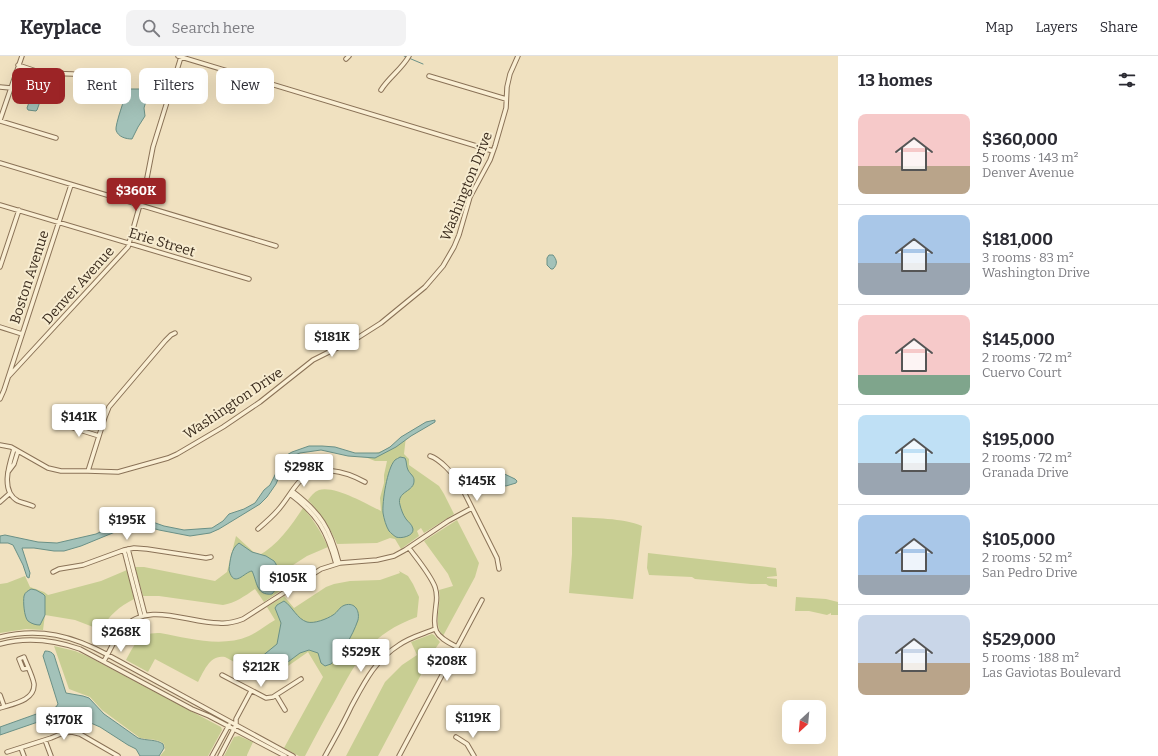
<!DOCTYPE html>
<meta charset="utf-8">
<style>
:root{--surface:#fff;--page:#f2f2f3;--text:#2b2b33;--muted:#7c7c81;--line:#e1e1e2;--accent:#9c2426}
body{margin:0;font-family:Bitter,serif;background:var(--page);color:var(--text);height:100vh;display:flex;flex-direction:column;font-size:15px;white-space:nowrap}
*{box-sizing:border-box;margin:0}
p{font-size:13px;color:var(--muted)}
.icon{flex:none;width:22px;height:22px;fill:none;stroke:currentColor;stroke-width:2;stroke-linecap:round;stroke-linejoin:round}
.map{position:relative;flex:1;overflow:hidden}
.sheet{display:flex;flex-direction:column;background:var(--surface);width:320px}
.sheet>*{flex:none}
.top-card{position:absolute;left:12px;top:12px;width:380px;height:36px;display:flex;gap:8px}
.needle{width:26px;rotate:206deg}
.buttons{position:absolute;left:782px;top:644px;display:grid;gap:8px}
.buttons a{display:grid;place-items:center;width:44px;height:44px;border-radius:8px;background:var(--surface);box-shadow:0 4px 16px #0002;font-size:20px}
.price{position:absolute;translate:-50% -34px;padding:0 9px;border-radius:4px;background:#fff;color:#222;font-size:13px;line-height:26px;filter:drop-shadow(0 1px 2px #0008)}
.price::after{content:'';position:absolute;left:50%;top:24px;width:12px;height:9px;margin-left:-6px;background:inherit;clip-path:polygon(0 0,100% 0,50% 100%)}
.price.on{background:var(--accent);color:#fff}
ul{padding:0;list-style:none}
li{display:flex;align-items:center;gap:12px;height:100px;padding:0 20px}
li+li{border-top:1px solid var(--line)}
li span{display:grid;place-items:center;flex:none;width:112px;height:80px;border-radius:8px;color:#555}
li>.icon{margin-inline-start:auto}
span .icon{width:48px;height:48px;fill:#fffc;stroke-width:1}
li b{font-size:17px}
h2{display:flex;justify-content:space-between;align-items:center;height:48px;padding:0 20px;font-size:17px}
.chip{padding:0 14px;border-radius:8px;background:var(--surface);box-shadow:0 4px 16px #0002;font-size:14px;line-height:36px}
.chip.on{background:var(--accent);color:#fff}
header{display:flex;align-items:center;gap:24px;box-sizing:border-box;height:56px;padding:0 20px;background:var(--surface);border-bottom:1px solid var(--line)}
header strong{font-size:19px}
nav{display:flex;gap:22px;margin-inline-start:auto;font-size:14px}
.search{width:280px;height:36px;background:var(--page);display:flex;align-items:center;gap:10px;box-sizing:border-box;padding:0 14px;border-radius:8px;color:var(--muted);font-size:15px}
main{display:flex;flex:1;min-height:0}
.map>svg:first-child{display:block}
.green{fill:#c8ce93}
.water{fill:#a3c2b9;stroke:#6a9086}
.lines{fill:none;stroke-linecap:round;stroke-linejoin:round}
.stream{stroke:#6a9086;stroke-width:1}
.minor-casing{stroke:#8a7257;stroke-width:5.5}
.minor{stroke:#faefd4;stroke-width:3.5}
.labels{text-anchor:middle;stroke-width:4;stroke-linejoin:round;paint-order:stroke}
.street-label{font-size:14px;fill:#392a1c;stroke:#f7ecd0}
</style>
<header>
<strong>Keyplace</strong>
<div class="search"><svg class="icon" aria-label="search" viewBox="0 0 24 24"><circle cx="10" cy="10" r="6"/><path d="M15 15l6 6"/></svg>Search here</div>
<nav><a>Map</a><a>Layers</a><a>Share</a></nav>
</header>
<main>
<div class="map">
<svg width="838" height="700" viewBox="0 0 838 700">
<rect width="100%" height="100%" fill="#f0e1c0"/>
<path class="green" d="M406,380L404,398L409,403V409L439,430L444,438L454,458L424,477L421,472L417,475L419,480L401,493L395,483L390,482L377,487L337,488C330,471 321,458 308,444C311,440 314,436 319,434C334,429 367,448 381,455L380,442L384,427V419L387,405H375L358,398L376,397L385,394Z
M303,452C314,464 321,476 328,491L307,500L273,522L280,535L264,546L255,533C245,540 235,547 223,549L159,540H143L135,511H144L215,525L227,516L236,480L258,500C277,490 291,470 303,452Z
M572,461C593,462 623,462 642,470L633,543L569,537L572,498Z
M457,464L479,507L475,521L443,580C432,566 442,550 439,534L453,530L448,518L424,485Z
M648,497L776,512L777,520L767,521V522L777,523V531L769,530L766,528H751L695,523L692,521L649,519L647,512Z
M127,514L134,543C119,551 109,559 101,574L75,564L45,559L43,574L26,573L0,577V528L7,527L25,520L30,531L44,536L48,539L101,525Z
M399,515L408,520L413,528L419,541L417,561C371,578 358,602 336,643C325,662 315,681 305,700H299L284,692L323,621L308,596L268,624L225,601C210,598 204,615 198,626L155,603L148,616L126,604C135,588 139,576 160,577C188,582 221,592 249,580C258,576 266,569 275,564L267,551L284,540L294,552L326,531L334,528L350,525L380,524L400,517Z
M796,541L826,543L838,546V559H831V557L827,559L809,555H795Z
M432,578L434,579L440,586L433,596L378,700H346L385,626L402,609L417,599L411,586Z
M54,590L75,595L87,600L221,671L222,674L208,700H160L165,694L164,688C157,682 148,684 140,682L102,654L90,641L69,633Z
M239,680L253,686L247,699V700H224L234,681Z"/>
<path class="water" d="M131,33H143L146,34L148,38L144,52L145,60L138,71L132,83C126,83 118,81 116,74C115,69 125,41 127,35Z
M34,36L39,37L42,40L37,54L36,55L28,54L27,52L32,38Z
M549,199H553C557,204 558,208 553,213H551L547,209V202Z
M435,364V366L411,380L396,391L375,402L348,400L321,394L300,397L295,399L285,406L276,428L267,441L260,448L219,473L210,477L190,480L159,474L145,470H137L115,476L81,490L64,495H54L34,492H22L30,517L29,522L27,521L23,509L13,489L8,487H0V480L5,479L38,486L57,487L96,478L121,466L137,463H144L164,470L184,474L212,472L223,465L229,458L244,453L255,447L264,434L270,429L282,405L285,400L292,396L309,390H322L335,391L355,397H379L390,391L401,381L426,366Z
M400,401L405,402C407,406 406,410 408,414C410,418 414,420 414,424C415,436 396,435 400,449C401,453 403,459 406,463C408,466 412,468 413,473C414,480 401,483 396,481C393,479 391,477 389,475C386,470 384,463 383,457C382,447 387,412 395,404C396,403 399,402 400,401Z
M494,413L515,423L517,425L516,427L506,430C499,429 491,423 491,416Z
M239,487L252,496L266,500L274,505L276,508L277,512L273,521L276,533L272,538C256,540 257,525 252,515C244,516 234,533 229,514C230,505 231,492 239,487Z
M31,533L36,534L43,538L45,540V559L40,569C36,569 32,568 28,565C24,561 23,545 24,540C25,536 28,535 31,533Z
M284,545C292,550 297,563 307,566C314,568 327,563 333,559C338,556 339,551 345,549C355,546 360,555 358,564C352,581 343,595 331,608L325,610L321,607L318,597L309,594L300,597L269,620H264L255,613V606L277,588L281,567L275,552L277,549Z
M45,595C49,595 52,596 54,599L66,637L83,640L89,642L104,658L138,682C147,685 156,683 163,688L164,692L159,700H140L136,693L128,689L100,671L68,657H64L0,679V671L56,651L58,648L43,600Z"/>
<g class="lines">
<path class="stream" d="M404,0L423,8"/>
<g class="minor-casing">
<path id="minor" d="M178,0L493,95
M346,3L349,0
M18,9L42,17L73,18L91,26L96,31L98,35
M429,20L506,43
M0,31L11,32
M381,34C389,21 402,13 409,0
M0,64L22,0
M0,65L56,82
M0,107L276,190
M0,149L249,223
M0,211L19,154
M0,271L22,278
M9,320L128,191L146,127L153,91L181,1
M0,343L4,334L71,129
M59,371L67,370L99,380
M0,389L11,391L48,412L61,415H88L118,416L168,402L177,398L223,371L260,346L313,304L359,281L381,267L425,231L443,210L454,191L459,179L470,141L490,104L495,90L506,52L507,31L510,18L518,0
M14,393C9,409 0,435 18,445C23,447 28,448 33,450
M430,400C440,403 453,418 459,426L497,502L499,513
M88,415L105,361L109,351L165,285L171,279L175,277
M8,416L14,408L18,395
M292,435C321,457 330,472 339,507
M290,438C318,459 327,475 336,508
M0,446L9,438
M258,473C265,467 272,461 278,454C286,445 291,435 299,426C317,407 345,415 365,426
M409,492C417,503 430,518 435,531C437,537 437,543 436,549C433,575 433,579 457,591
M128,493L145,559
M124,494L141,560
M53,516L59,513L83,509L124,494L134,492L147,493L206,502L211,501
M0,581C40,571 73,580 108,599L293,700
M0,588C26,581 54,584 80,593L192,653L209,660L285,700
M104,605C110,595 115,582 122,573C148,544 187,567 219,567C227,568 235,566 243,563L321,513L340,507L377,504L394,500L405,494L448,465L472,452
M222,619L266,642L273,641L276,639L301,623
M0,639L4,650
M276,639L285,654
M0,652C12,648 35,645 34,628C33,621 27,609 24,601L19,603L23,613L28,612
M456,681L467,688L474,700
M45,684L51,700
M21,692L24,700
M7,696L51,682L63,677L72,676L80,678L118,700
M212,700L229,669
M220,700L236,669V663L251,635
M325,700C334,684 343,668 351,651C364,627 375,604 399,589C410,581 423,578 435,573
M399,700L482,544"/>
</g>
<use href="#minor" class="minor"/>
</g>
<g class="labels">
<g class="street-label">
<text transform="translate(466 130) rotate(-68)" y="5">Washington Drive</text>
<text transform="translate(162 186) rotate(17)" y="5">Erie Street</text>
<text transform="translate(29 221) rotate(-72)" y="5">Boston Avenue</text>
<text transform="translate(78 229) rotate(-48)" y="5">Denver Avenue</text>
<text transform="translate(233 347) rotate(-34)" y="5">Washington Drive</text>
</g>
</g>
</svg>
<div class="buttons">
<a><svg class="needle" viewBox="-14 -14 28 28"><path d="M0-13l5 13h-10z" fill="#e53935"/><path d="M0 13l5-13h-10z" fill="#7c7c81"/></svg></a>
</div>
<b class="price on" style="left:136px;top:156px">$360K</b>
<b class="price" style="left:332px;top:302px">$181K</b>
<b class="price" style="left:79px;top:382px">$141K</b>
<b class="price" style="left:304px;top:432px">$298K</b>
<b class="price" style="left:477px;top:446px">$145K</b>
<b class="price" style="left:127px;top:485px">$195K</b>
<b class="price" style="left:288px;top:543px">$105K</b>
<b class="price" style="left:121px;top:597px">$268K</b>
<b class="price" style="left:361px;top:617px">$529K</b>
<b class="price" style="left:447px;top:626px">$208K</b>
<b class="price" style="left:261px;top:632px">$212K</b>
<b class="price" style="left:473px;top:683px">$119K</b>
<b class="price" style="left:64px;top:685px">$170K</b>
<div class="top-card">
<a class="chip on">Buy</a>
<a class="chip">Rent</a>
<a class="chip">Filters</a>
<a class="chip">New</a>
</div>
</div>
<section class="sheet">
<h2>13 homes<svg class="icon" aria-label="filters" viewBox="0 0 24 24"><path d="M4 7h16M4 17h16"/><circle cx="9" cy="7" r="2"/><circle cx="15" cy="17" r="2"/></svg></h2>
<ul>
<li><span style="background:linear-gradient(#f6c9c9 65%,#b9a48a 0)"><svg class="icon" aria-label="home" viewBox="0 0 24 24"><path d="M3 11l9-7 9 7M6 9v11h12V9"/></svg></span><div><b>$360,000</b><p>5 rooms · 143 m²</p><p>Denver Avenue</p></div></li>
<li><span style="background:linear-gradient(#a9c7e8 60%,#9aa5b1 0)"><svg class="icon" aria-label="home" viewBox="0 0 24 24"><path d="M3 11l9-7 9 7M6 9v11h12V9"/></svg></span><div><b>$181,000</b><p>3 rooms · 83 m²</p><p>Washington Drive</p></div></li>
<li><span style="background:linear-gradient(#f6c9c9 75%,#7fa58c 0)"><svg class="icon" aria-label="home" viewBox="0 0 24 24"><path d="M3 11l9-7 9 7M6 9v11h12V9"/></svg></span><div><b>$145,000</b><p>2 rooms · 72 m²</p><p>Cuervo Court</p></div></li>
<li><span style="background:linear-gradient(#bfe0f5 60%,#9aa5b1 0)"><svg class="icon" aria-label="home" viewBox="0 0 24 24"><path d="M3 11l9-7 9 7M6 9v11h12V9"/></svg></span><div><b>$195,000</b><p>2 rooms · 72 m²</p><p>Granada Drive</p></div></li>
<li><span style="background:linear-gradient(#a9c7e8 75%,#9aa5b1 0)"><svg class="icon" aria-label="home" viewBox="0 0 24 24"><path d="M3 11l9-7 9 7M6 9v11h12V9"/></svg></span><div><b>$105,000</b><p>2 rooms · 52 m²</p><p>San Pedro Drive</p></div></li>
<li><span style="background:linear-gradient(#c9d6e8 60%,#b9a48a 0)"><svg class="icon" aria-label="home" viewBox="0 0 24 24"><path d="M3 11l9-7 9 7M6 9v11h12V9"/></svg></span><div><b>$529,000</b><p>5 rooms · 188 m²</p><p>Las Gaviotas Boulevard</p></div></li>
</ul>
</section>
</main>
